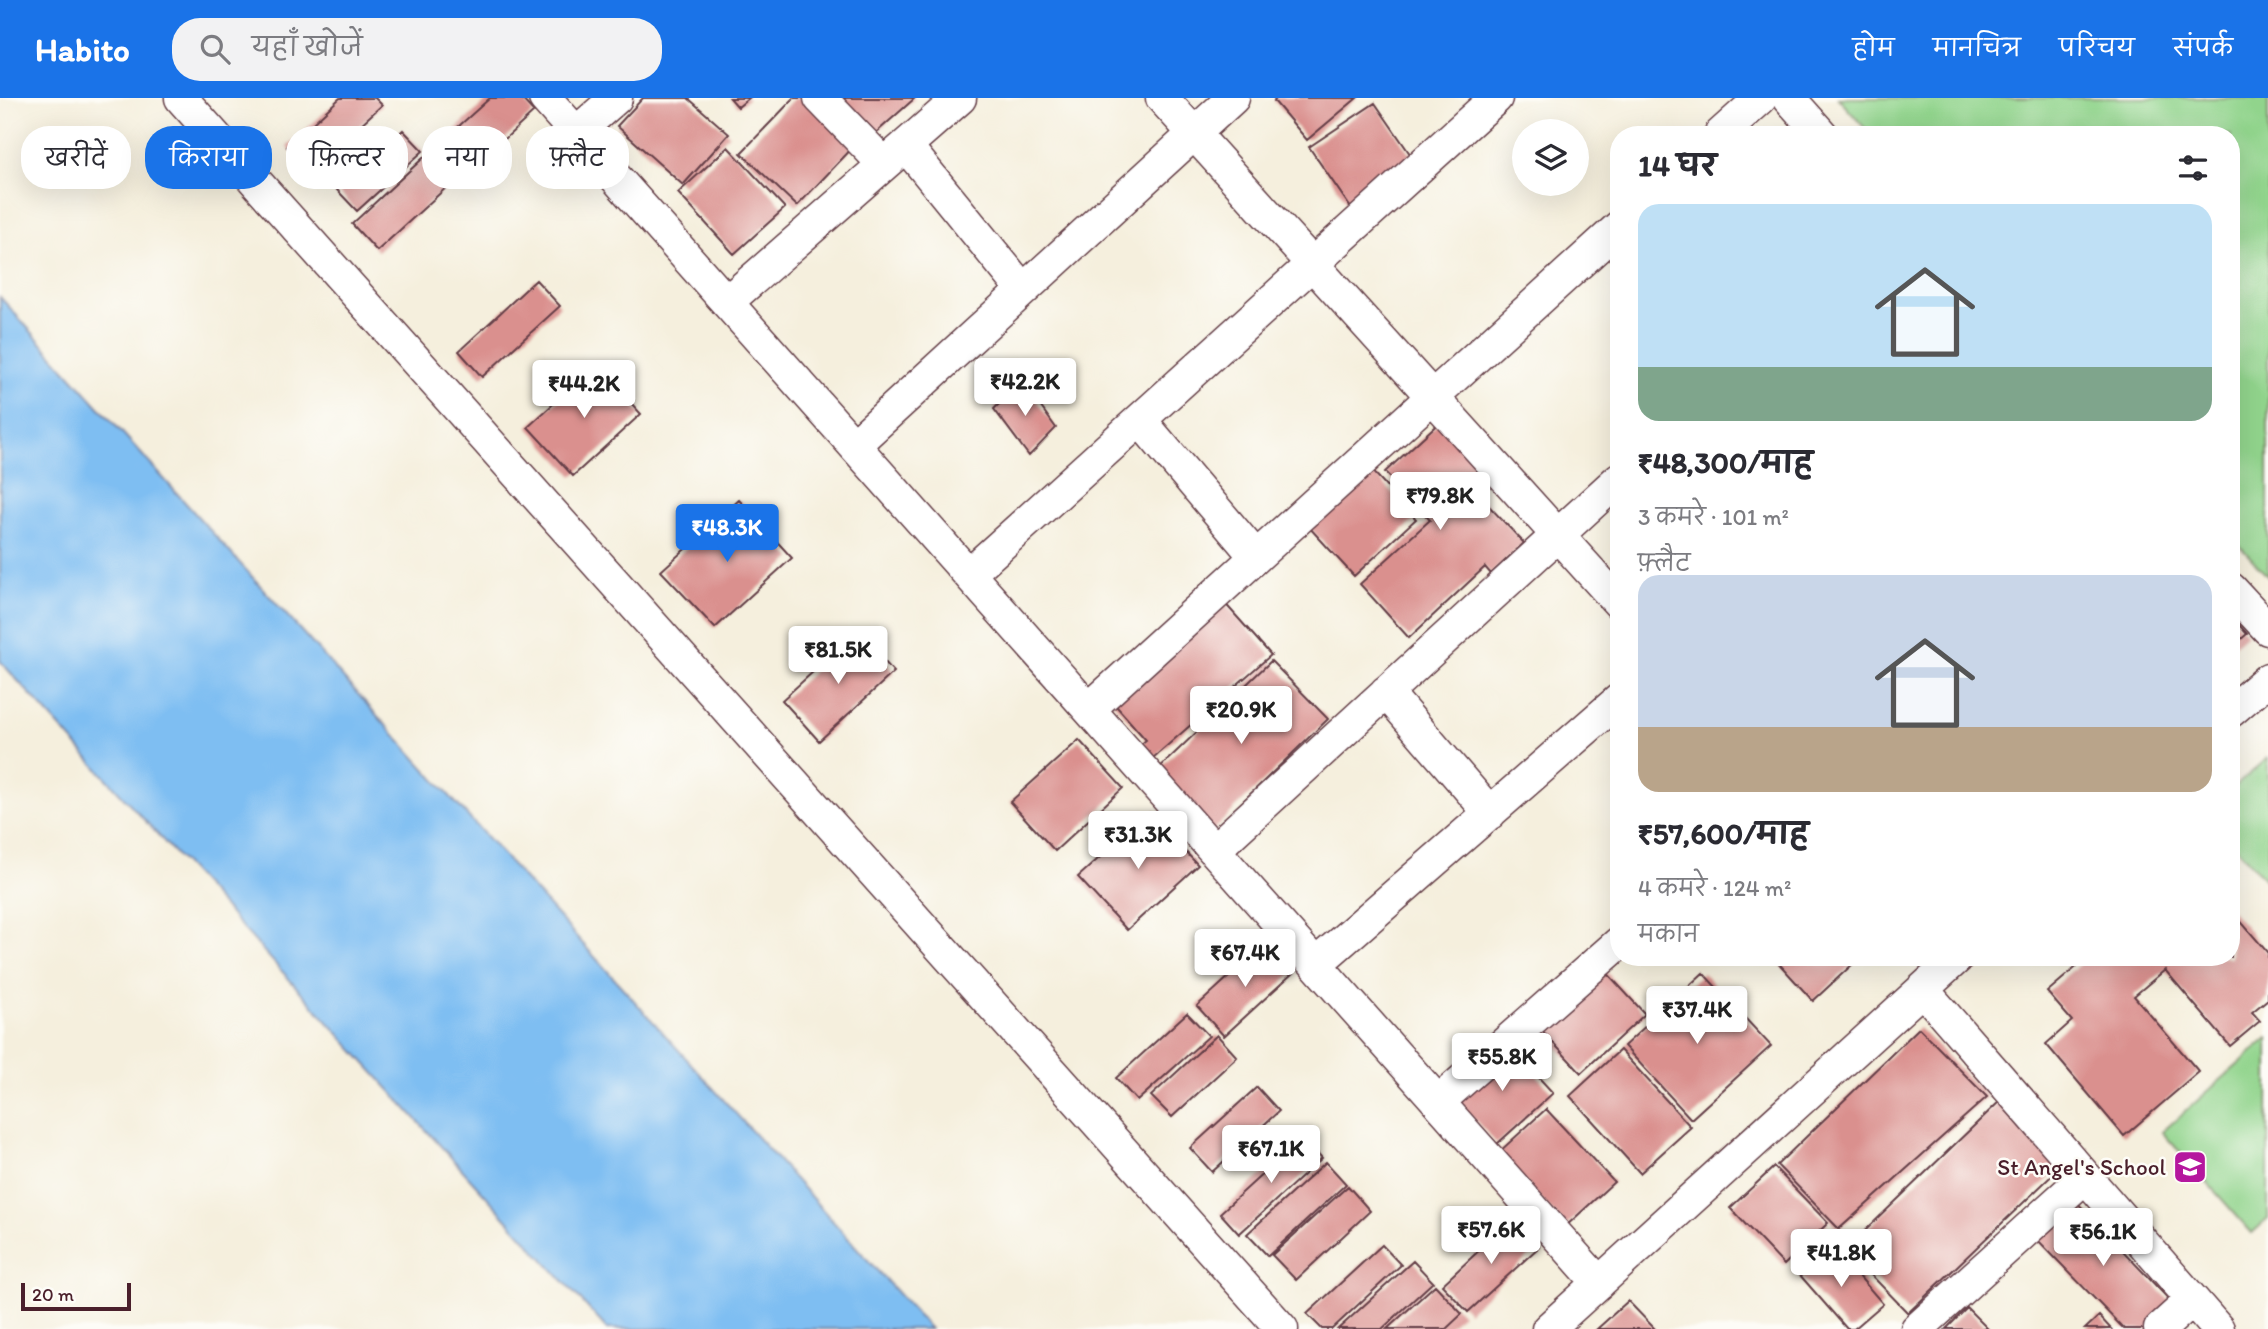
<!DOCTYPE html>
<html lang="hi">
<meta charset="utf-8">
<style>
:root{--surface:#fff;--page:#f2f2f3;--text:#2b2b33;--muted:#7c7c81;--accent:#1a73e8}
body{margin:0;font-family:Itim,"Playpen Sans Deva",sans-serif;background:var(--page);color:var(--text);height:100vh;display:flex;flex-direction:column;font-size:26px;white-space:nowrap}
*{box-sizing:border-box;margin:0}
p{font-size:23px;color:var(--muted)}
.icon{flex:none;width:38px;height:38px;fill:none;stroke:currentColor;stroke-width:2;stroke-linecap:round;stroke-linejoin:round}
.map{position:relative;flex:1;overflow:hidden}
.panel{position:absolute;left:1610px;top:28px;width:630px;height:840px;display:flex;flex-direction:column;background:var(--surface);border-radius:28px;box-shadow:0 7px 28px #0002}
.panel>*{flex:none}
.banner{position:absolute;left:21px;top:28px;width:665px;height:63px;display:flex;gap:14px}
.controls{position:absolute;left:1512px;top:21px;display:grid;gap:14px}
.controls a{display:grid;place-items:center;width:77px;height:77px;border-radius:50%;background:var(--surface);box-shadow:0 7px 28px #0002;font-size:35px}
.scale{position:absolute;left:21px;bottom:18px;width:110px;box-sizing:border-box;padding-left:7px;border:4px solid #4a1f2b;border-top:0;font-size:19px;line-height:24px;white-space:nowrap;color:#4a1f2b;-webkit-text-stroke:5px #fdfcf7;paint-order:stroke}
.price{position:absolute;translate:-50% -60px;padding:0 16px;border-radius:7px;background:#fff;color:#222;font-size:23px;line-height:46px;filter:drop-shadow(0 2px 4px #0008)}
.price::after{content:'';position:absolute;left:50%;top:42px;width:21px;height:16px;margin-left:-10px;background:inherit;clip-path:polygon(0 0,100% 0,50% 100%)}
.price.selected{background:var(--accent);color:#fff}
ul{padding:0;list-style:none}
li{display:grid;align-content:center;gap:14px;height:371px;padding:0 28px}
li span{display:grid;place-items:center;height:217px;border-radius:21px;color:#555}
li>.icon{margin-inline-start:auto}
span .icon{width:126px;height:126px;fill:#fffc;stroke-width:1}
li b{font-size:30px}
h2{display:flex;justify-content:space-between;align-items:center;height:84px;padding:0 28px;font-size:30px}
.tag{padding:0 24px;border-radius:28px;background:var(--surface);box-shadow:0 7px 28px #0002;font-size:24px;line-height:63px}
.tag.selected{background:var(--accent);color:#fff}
header{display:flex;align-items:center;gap:42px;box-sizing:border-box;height:98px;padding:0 35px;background:var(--accent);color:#fff}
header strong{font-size:33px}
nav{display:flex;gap:38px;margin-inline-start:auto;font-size:24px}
.search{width:490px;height:63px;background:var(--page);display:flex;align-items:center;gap:18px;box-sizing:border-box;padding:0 24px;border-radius:28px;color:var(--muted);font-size:26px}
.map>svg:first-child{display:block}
.green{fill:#91d48c;stroke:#6e7a5c;stroke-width:2}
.water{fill:#7ebef2;stroke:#646e8e;stroke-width:2}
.building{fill:#da908e}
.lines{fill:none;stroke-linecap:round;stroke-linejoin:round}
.street-casing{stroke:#643e46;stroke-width:35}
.street{stroke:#fff;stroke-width:32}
.labels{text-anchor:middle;stroke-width:5;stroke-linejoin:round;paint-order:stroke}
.poi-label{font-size:23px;fill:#4a1f2b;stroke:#fdfcf7;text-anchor:end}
</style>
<header>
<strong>Habito</strong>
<div class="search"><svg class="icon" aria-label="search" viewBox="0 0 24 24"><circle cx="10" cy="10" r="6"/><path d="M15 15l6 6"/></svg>यहाँ खोजें</div>
<nav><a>होम</a><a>मानचित्र</a><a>परिचय</a><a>संपर्क</a></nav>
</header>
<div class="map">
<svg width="2268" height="1231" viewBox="0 0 2268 1231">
<rect width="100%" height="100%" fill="#fdfcf7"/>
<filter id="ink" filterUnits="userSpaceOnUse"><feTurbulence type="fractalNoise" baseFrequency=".0143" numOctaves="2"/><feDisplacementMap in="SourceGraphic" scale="14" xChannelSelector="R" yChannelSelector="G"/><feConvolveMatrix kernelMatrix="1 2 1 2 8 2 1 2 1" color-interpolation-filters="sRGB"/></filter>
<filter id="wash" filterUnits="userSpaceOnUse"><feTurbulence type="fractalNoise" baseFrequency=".00686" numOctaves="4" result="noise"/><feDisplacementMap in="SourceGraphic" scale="28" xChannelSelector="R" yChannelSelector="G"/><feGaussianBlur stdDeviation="1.57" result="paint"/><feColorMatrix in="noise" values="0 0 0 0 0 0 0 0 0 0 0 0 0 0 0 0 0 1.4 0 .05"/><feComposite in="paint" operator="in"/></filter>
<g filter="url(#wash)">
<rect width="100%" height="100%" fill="#f5efdd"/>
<path class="green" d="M1838,0H2268V479L2231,438V37H1871Z
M2268,660V785L2231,743V692Z
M2268,940V1121L2252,1135L2162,1034Z"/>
<path class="water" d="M0,199L930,1231H607L0,563Z"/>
<g id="blocks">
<path class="building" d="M340,0H375L382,7L310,73L287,49Z
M490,0H521L534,14L467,76L439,46Z
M643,0H688L729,36L683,87L617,28Z
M730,0H749L738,9Z
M794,0H813L859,43L797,108L741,55Z
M833,0H915L869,41Z
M1277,0H1357L1307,42L1274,3Z
M1375,5L1419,69L1353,113L1309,49Z
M403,32L423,53L357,113L337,92Z
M435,49L460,77L377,153L352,126Z
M728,49L785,110L734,156L678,95Z
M536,182L560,208L482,279L459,253Z
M596,267L641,316L573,378L528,329Z
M1022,283L1056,330L1029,358L994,311Z
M1443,321L1488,370L1469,387L1524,445L1491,476L1485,469L1409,540L1360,486L1430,422L1385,374Z
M1371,371L1416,421L1354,478L1308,428Z
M739,402L792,460L715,530L661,473Z
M1222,502L1271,557L1153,660L1140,647L1146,642L1110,601Z
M2231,518L2247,536L2231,550Z
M857,534L894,574L819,643L782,602Z
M1271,563L1328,621L1212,733L1155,674Z
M1079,642L1123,690L1055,753L1010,704Z
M1149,715L1198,767L1127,832L1078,779Z
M2231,812L2268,855V901L2252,914L2260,923L2230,948L2165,872L2134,898L2199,974L2124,1038L2046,946L2072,923L2047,894L2088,859H2231Z
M1266,845L1293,875L1224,938L1197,908Z
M1773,859H1849L1854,865L1813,903Z
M1598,865L1645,916L1581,975L1534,924Z
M1703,875L1771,948L1691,1021L1624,948Z
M1187,915L1209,938L1137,1003L1116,980Z
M1919,930L1987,999L1839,1131L1777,1067Z
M1217,937L1237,959L1172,1019L1151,998Z
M1506,944L1553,995L1497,1046L1450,995Z
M1620,952L1691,1029L1640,1075L1570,998Z
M1257,989L1279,1013L1212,1074L1190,1050Z
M2003,1000L2066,1064L1908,1215L1846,1151Z
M1546,1011L1614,1084L1566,1128L1498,1055Z
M1303,1039L1322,1060L1239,1136L1220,1115Z
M1326,1064L1346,1086L1268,1158L1247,1136Z
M1774,1069L1828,1125L1784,1167L1730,1110Z
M1348,1088L1370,1113L1296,1182L1272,1157Z
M2072,1099L2176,1209L2151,1231H2124L2033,1137Z
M1513,1121L1539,1149L1468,1214L1442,1187Z
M1382,1147L1401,1167L1332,1231H1322L1307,1216Z
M1833,1148L1883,1206L1854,1231H1847L1799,1176Z
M1413,1163L1433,1184L1382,1231H1338Z
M1435,1187L1462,1216L1446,1231H1387Z
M1628,1203L1655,1231H1597Z
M1967,1210L1988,1231H1946Z
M2099,1218L2111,1231H2085Z"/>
</g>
</g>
<g filter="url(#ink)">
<use href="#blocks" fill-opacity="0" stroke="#643e46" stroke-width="2"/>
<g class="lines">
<g class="street-casing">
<path id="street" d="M181,0L1282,1231
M545,0L1599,1185
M820,0L884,66
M1162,0L1619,505
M1789,0L1822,37
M576,35L616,0
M1720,37L1761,0
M906,48L1023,192
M727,204L960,0
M1140,322L1256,459
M854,347L1233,0
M969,476L1496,0
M2231,491L2268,531
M1386,594L1490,715
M1089,611L1619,129
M2231,613L2268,581
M1214,752L1619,381
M1316,866L1619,602
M1923,892L2218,1231
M1438,1004L1619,845
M1548,1231L1958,859
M1917,1231L2085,1079
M2160,1231L2192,1202"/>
</g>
<use href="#street" class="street"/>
</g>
</g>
<defs>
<g id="school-square" transform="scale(1.75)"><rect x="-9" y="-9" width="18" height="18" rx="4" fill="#b5179e" stroke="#fdfcf7"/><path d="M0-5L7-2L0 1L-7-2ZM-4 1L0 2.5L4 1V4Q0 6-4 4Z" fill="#fff"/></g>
</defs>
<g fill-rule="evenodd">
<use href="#school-square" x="2190" y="1069"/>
</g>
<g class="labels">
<g class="poi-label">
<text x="2166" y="1077">St Angel's School</text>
</g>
</g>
</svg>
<div class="controls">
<a><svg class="icon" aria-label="layers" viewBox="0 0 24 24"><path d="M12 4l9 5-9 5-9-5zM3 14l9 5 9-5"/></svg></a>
</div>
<div class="scale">20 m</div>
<b class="price" style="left:1025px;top:320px">₹42.2K</b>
<b class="price" style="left:584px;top:322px">₹44.2K</b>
<b class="price" style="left:1440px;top:434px">₹79.8K</b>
<b class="price selected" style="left:727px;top:466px">₹48.3K</b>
<b class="price" style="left:838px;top:588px">₹81.5K</b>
<b class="price" style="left:1241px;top:648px">₹20.9K</b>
<b class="price" style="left:1138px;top:773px">₹31.3K</b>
<b class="price" style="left:1245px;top:891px">₹67.4K</b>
<b class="price" style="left:1697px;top:948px">₹37.4K</b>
<b class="price" style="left:1502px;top:995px">₹55.8K</b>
<b class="price" style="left:1271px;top:1087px">₹67.1K</b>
<b class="price" style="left:1491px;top:1168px">₹57.6K</b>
<b class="price" style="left:2103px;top:1170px">₹56.1K</b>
<b class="price" style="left:1841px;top:1191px">₹41.8K</b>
<div class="banner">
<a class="tag">खरीदें</a>
<a class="tag selected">किराया</a>
<a class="tag">फ़िल्टर</a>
<a class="tag">नया</a>
<a class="tag">फ़्लैट</a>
</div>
<section class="panel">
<h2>14 घर<svg class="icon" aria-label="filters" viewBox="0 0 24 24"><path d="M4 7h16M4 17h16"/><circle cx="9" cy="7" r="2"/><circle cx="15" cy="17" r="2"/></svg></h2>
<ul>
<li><span style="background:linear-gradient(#bfe0f5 75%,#7fa58c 0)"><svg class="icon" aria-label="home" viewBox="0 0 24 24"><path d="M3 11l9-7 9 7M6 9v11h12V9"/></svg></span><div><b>₹48,300/माह</b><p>3 कमरे · 101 m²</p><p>फ़्लैट</p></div></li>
<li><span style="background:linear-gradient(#c9d6e8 70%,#b9a48a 0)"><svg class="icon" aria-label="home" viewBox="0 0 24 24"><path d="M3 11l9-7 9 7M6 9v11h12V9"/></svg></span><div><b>₹57,600/माह</b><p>4 कमरे · 124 m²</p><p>मकान</p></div></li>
</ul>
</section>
</div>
